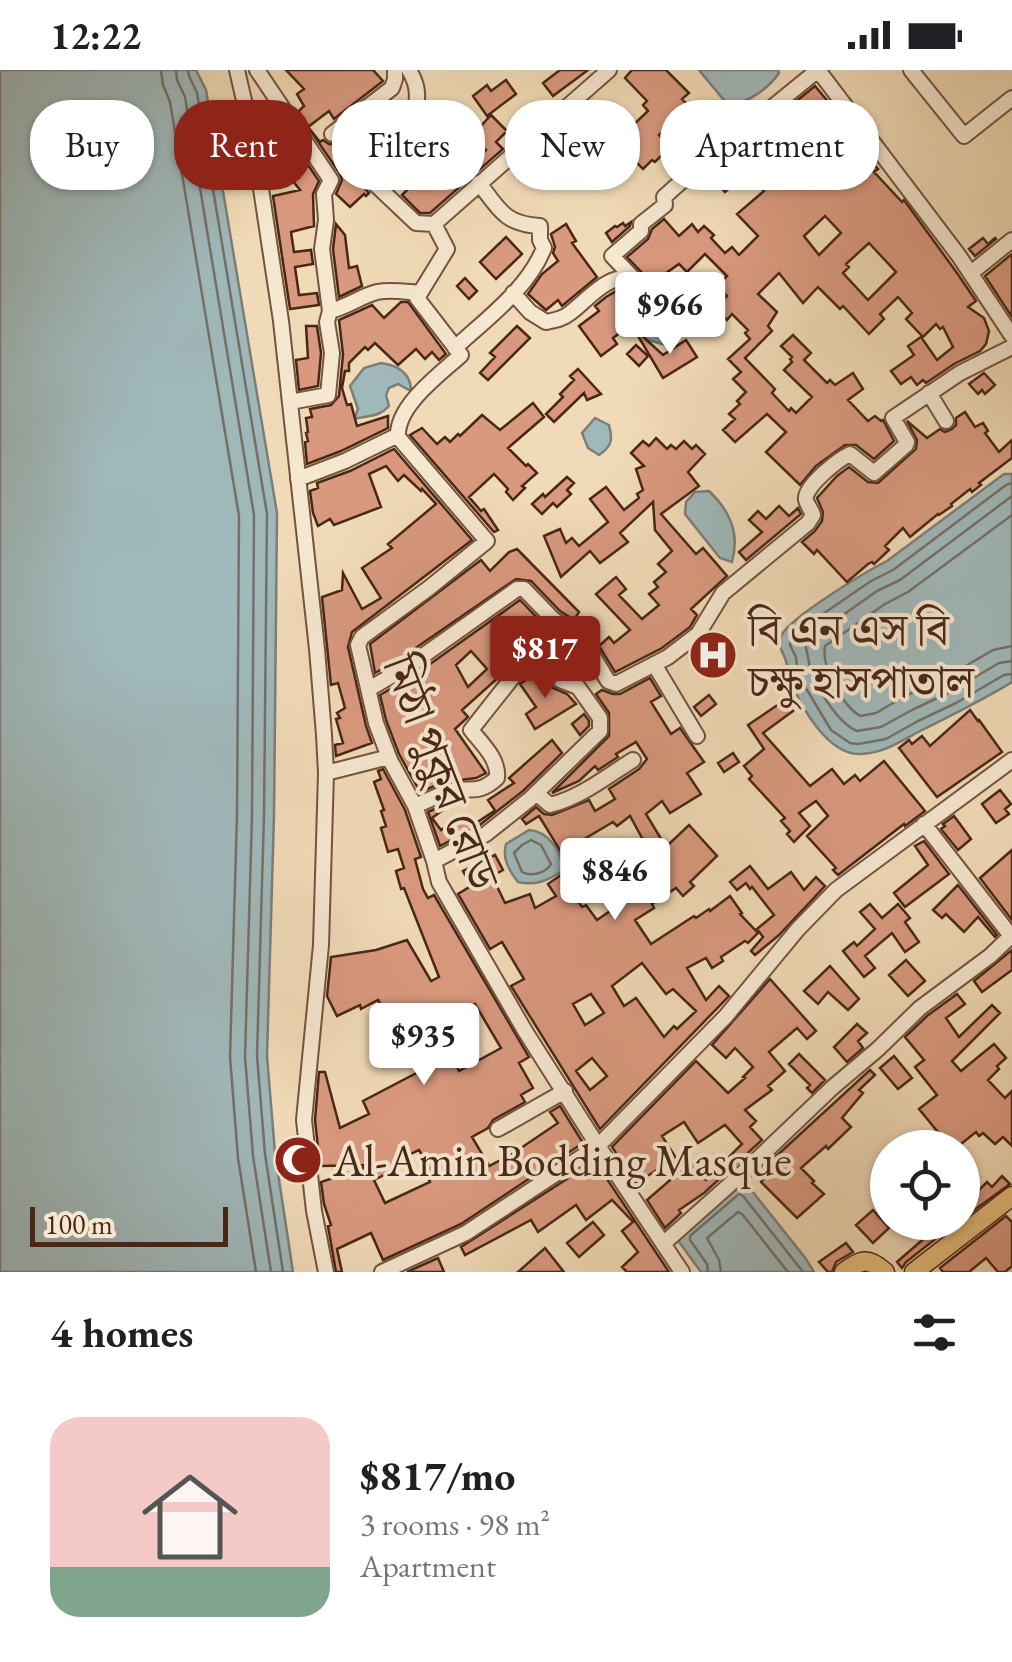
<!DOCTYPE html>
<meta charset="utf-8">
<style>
:root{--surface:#fff;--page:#f2f2f2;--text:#202124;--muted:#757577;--line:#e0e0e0;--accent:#8f2418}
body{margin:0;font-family:"EB Garamond","Noto Serif Bengali",serif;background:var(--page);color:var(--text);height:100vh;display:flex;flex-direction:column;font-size:38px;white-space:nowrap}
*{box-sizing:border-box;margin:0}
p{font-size:32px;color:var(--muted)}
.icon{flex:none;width:55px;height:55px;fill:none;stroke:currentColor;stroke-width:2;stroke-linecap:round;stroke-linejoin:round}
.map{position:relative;height:1202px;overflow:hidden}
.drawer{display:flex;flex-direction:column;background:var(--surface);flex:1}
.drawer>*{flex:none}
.hud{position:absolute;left:30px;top:30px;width:952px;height:90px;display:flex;gap:20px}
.buttons{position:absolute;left:870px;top:1060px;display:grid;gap:20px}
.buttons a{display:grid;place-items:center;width:110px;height:110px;border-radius:50%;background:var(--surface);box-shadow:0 2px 8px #0004;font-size:50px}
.scale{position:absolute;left:30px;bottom:25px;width:198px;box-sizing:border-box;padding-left:10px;border:5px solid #492715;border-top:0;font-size:28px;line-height:35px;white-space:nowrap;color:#492715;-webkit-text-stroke:8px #f6e7d0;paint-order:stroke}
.price{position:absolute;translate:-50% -85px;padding:0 22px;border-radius:10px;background:#fff;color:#222;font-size:32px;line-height:65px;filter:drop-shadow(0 2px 5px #0008)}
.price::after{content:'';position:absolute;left:50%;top:60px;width:30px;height:22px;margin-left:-15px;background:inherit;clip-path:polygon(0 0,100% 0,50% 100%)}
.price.active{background:var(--accent);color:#fff}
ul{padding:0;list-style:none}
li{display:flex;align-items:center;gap:30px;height:250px;padding:0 50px}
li+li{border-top:2px solid var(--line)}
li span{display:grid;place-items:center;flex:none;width:280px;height:200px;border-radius:30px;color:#555}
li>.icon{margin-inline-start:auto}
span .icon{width:120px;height:120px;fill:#fffc;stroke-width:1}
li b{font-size:42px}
h2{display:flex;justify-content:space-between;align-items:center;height:120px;padding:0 50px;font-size:42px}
.chip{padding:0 35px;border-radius:40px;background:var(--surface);box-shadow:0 2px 8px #0004;font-size:35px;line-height:90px}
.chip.active{background:var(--accent);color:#fff}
.status{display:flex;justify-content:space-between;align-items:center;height:70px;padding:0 50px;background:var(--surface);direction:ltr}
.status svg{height:28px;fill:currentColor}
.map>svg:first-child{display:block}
.water{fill:#a0b8ba;stroke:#7d7e78;stroke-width:2.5}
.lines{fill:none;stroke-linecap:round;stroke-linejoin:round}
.shore{stroke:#747068;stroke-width:2.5}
.building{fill:#d9997f;stroke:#492715;stroke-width:2.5;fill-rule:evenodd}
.minor-casing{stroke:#73543e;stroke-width:18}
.major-casing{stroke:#492715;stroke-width:21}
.minor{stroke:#f6e7d0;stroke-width:14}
.major{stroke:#e8bd7c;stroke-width:18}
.labels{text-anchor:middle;stroke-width:8;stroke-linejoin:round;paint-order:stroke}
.poi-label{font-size:45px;fill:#492715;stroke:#f6e7d0;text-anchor:start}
.street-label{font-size:45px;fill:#492715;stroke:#f6e7d0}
</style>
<div class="status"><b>12:22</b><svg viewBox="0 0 49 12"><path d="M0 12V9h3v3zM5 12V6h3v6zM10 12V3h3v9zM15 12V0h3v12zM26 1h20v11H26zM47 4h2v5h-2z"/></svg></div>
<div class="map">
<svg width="1012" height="1202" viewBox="0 0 1012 1202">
<rect width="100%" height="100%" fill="#f1dab7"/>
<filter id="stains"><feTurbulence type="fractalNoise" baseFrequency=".002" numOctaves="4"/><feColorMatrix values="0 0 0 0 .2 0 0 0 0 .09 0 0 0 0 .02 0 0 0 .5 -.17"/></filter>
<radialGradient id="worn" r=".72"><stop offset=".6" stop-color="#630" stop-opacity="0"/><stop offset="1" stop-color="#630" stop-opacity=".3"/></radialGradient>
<path class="water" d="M0,0H196L206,20L277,443L274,746L267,986L275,1083L293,1202H0Z
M699,0H778L779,3C769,18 748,33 730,35L723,29Z
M661,246L674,252L680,263L678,270L669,276L644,269L652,253Z
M381,293C396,295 409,302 411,318L409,320L398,314L389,318L386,325L389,336C378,348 368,345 354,349L358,339L350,316L364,298Z
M595,348L609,355C613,370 612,376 599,385L588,378L582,363Z
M1004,404H1012V612C983,630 954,644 924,659C902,670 886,683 860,684C828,685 801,637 790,610C787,603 788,595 785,588C782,580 777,576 781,566C789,548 867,501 887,491Z
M709,421C730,441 740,463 732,492L720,488L685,444L686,432L695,422Z
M529,760C548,761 564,783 562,801C547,811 535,816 518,812C509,800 502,789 506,774Z
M741,1107L806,1189L814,1202H701L674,1165Z"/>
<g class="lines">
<path class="shore" d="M161,0L163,15L170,32L239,446L237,745L230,987L238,1088L256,1202
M176,0L177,10L185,27L254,445L252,745L245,987L253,1086L271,1202
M188,0L189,6L197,23L267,444L264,745L257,986L265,1084L283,1202
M1012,413L1006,415L893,500L871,511L801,559L792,568L790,575L796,587L798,605L831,660L850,673L858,674L886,669L918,651L956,633L1004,605L1012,604
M1012,426L900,510L877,521L809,569L805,575C808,583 808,590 810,598C815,617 839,654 857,661L881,657L912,640L950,622L999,593L1012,591
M1012,445L908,522L885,534L825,576C821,596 842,635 860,646L876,643L905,626L943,609L993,580L1012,576
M531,770L541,775L551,794C546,803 531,807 522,802L514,783L522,775Z
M708,1202L707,1194L690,1170V1166L739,1124L743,1126L803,1202
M721,1202L719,1190L707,1168L738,1142L742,1144L788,1202"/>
</g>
<path class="building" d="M286,0H373L383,11L334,49L329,41L308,57L320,72L323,70L329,74H334L349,64L352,68L345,72L354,88L349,93L348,101L369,123L366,126L364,124L350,137L336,124L342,110L340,104L298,42L304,36L297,24L304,19Z
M560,0H588L553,26L543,13Z
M632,0H666L689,23L682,29L703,51L693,60L691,58L687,61L675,49L659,65L670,77L655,92L652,90L643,99L616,71L619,68L614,63L623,54L629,59L648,41L643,35L647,31L625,8Z
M506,10L516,24L487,46L473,26L487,15L491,21Z
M815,16L835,40L833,41L841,50L839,53L860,75L858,77L878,99L874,102L902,132L904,130L957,203L976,231L968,237L984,248L989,261L986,274L980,281L954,294L926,313L923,310L917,315L911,307L901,314L891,301L914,285L908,276L921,267L937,290L953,277L943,257L940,259L936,254L923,267L906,249L912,243L898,227L880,244L884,249L869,264L843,236L840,239L818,217L803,233L779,203L758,224L777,242L768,256L772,261L745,288L775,319L772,323L789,341L791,338L796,343L812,327L784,300L792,292L790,289L792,287L781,276L793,265L811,283L804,290L827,313L830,310L835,315L853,303L863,319L848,330L868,351L875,346L881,351L883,350L894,371L874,389L856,375H845L816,396L800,415L766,382L786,362L767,344L735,372L723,360L735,349L729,344L740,334L737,331L746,322L733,309L741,302L728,289L750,269L745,263L748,260L732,244L727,250L723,246L711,257L703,249L727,226L717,216L727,206L705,184L687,202L679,194L659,208L663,214L652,224L623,243L632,254L613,268L617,274L601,286L579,256L599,241L595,236L606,227L618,220L637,219L643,215L644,205L627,187L648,169L652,159L664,149L679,166L692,154L698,162L704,156L714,165L711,168L725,183L732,177L739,185L758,166L737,144L764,121L746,103L725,122L712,108L729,91L734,96L753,77L771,95L789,79L767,55ZM825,146L841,163L819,185L804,166ZM869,173L896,202L868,230L843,203L849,197L846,194Z
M267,34L319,111L313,124L314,156L291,162L294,182L311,180L313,194L295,197L299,225L317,223L319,235L290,239L273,126L300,120L277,91L279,89L273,80L267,56L265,57L258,46L257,40Z
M491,45L507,61L496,72L503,79L430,143H420L402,125L412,115L395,99L385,109L374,99L403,76L420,53L466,99L486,80L471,67Z
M711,49L720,58L708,69L700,60Z
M631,152L630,156L612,172L606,163L615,156L617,157L623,153L625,156Z
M336,154L345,165L349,198L357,196L362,216L339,227L333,179Z
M566,154L576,171L572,173L597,207L562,236L558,230L546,240L528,224L542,204L558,191L553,183L555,177L551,164Z
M506,167L522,184L496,209L480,192Z
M983,168L988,174L995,168L996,169L975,186L969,179Z
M1012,184V247L985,206Z
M465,208L477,221L469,229L457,216Z
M401,232H408L446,284L439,290L432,282L425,289L416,279L398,295L375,273L368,280L365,277L349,293V301H345L342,318L347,335L351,334L357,356L388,346V358L341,381L307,394L305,372L308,371L306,363L308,362L306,348L312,347L310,339L331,335L339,326L343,284L339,250L372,235L384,248Z
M306,256H317L321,283L318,316L299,320L296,290L308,288Z
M517,256L530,268L488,310L480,303L495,287L490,283Z
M640,264L663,285L686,270L697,287L663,308L638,266Z
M636,275L648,286L639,296L627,284Z
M578,299L601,324L587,330L584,323L554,352L546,344L563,327L560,324L574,310L570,306Z
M984,303L995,315L985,324L982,320L978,324L969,314Z
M533,333L544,347L508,378L526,396L528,394L537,403L522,416L525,418L513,430L506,422L508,419L494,404L469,427L481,441L484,439L498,460L494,462L410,365L422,358L437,374L445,367L450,372L458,364L460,366L482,345L500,360Z
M965,342L975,357L983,353L988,361L985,363L999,382L1012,370V388L979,413L981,415L972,422L970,419L951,434L952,436L939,445L938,444L910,467L903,458L885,476L889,480L874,494L872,492L868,494L847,512L817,480L814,484L802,472L815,461L822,451L823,442L817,428L837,406L849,397L868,412L878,413L916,379L917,370L907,351L927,368L940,359L945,362L952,359L956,355V348Z
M656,368L667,379L671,375L676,379L684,371L692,379L696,375L705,384L688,402L699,416L661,444L696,484L703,478L727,506L691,539L697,545L690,557L662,578L615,602L599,576L609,567L614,573L630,560L596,524L616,507L626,519L619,525L642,549L659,535L649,524L658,517L654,512L666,502L658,494L672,481L655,460L653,432L620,463L628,472L600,493L590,481L561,507L544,466L560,459L566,473L572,468L579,476L608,452L590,429L606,417L624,440L639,428L637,424L643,420L636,399L644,396L631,383L643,371L649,376Z
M394,379L472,470L352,562L348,577L366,656L372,673L336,686L335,675L343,673L336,649L340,648L337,643L345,638L338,613L331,615L322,527L342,520L343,503L362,539L381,528L362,498L392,478L388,474L436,434L422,419L421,421L404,405L398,411L386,396L369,404L381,437L334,455L330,449L318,456L313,443L310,421L318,418L317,413L350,401Z
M567,407L574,413L567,420L571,424L557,437L553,433L542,444L532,434L543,424L545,427Z
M779,436L789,446L798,438L801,444L746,490L739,482L762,462L749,450L758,441L766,449Z
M517,479L579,542L574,550L560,541L531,511L516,509L404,586L375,603L370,574L481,490L490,501L509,482Z
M520,530L546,557L575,579L562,597L548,585L551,582L537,566L526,573L502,596L505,599L499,607L462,640L468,647L455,659L486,703L476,708L445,712L420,722L399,684L386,650L380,625L416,604ZM471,581L487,599L468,617L456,595Z
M536,603L553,618L567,624L576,634L535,659L526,644L536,637L520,614Z
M650,608L661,626L651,632L671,664L680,658L704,692L687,703L701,724L670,743L662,731L646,744L666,777L689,755L717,786L690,812L694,816L683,826L676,818L652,834L654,838L635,850L651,874L694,846L696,848L709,839L710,841L730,826L742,843L740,844L758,863L748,873L745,871L721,887L723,891L712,898L706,888L687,898L706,930L719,916L729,926L600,1059L511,916L524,909L502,872L490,879L458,824L471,816L463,801L495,785L503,800L492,806L505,833L530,824L535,838L556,826L548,814L571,798L581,813L570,820L582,837L586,835L597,850L626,830L610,803L648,779L630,746L617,756L613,752L586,768L589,773L566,790L539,746L526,754L522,749L536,737L544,744L552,745L589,730L595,741L615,729L609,719L639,699L647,689L636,672L616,684L618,687L598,700L595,696L579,711L552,723L609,666V643L596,624L602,620L613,624H620ZM642,893L666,924L673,919L696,941L677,959L674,956L664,967L636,928L624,936L612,916ZM591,924L604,943L585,955L573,934ZM592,988L607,1006L590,1020L576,1001Z
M709,625L716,634L701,646L694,637Z
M785,630L793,641L763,663L810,716L832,699L844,714L855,705L860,711L884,691L925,741L905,756L904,754L838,805L833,800L836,798L807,766L828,746L816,731L799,743L810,756L794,772L787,764L790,761L781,751L785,748L749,709L752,706L744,696L764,679L748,655Z
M970,640L978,651L979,650L1002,682L937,727L899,678L909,670L912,674L922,666L930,676Z
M584,644L589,651V656L580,665L572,654Z
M552,670L562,683L523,721L496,742L488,730L514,713L509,708Z
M733,683L739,692L724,702L718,693Z
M383,699L405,740L421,787L415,789L423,819L428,828L434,825L529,987L519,993L533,1018L521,1025L525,1032L493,1050L488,1058L472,1067L489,1096L512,1084L558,1053L550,1042L560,1036L583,1073L461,1154L383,1190L371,1163L337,1179L342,1202H336L328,1156L331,1155L324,1134L321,1112L372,1095L320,1096L315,1050L319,1002H325L340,1058L369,1044L363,1031L451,985L459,1001L501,978L475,934L403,974L378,930L361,939L360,935L337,946L327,926L331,887L376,880L407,870L431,911L439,907L404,818L401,819L396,801L404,798L398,779L388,782L381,758L386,756L381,741L384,740L374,712L381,709L378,701ZM419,1080L433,1103L427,1106L430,1112L385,1133L374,1110L398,1098L395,1092Z
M1000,720L1011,734L1005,739L1009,744L996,753L982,734Z
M445,734L447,737L432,748L441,760L453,752L454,755L466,748L472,747L476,753L494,741L495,743L480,755L440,776L428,742Z
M954,746L971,769L958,780L941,759L945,756L943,754Z
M924,771L949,804L905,837L894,823L928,795L915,776Z
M1012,780V850L980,808Z
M750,796L768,819L791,802L804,820L816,807L825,816L779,865L755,885L751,881L763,867L757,859L774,845L752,817L750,819L746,813L737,820L730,812Z
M958,815L997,865L995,867L978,847L964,862L946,844L942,848L933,840Z
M870,834L882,848L898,834L910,848L905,852L919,872L905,882L892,863L865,886L875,898L864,907L843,881L854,872L857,876L875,859L860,842Z
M1012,880V900L982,922L974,911Z
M906,890L925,911L908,926L889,905Z
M830,896L859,929L848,940L828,922L818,934L804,921Z
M770,909L816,961L807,969L797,958L769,982L785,1001L768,1016L772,1020L745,1040L756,1051L750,1057L762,1070L704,1123L679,1140L681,1143L665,1158L647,1130L691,1092L706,1110L742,1074L725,1055L698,1073L684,1052L662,1066L676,1088L636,1113L612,1077L696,991L728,1023L745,1008L743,1007L753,997L735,978L726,988L712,975Z
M957,924L965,934L946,948L959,967L992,935L1000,943L952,991L961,1001L994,974L1006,988L997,996L999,999L988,1010L1005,1028L1012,1021V1076L1003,1067L995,1074L983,1063L979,1066L976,1062L956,1078H951L919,1039L937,1025L915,997L924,990L905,967L927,946Z
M857,954L867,963L858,971L863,978L847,992L834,977Z
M799,984L825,1010L812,1023L807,1018L810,1015L789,994Z
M894,986L912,1008L898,1019L880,998Z
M870,1000L875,1005L859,1020L863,1023L842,1048L851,1057L828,1079L826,1076L801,1098L814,1111L812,1113L824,1124L797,1148L761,1112L776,1095L772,1090Z
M595,1091L669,1202H627L622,1197L638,1182L622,1161L633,1152L612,1130L586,1150L576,1135L538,1162L531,1150L465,1185L461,1177Z
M1002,1106L1010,1114L962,1149V1133L969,1126L971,1128L987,1112L992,1117Z
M873,1140L889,1158L873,1173L856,1155Z
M1006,1146L1012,1152V1196L1005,1202H998L986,1188L969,1202H943L940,1198Z
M593,1152L604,1165L579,1187L567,1173Z
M943,1152H957L906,1192L902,1198L897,1192Z
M846,1173L853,1182L836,1192L832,1202H828L819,1192Z
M545,1178L564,1202H518Z
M438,1188L444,1202H407Z"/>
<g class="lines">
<g class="minor-casing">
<path id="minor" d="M237,0L255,79L281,251L317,579L324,665L326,703L321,875L304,1050L314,1141L326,1202
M257,0L331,110L324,124L326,150L322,179L330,241L327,252L332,283L328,325L290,332
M409,0C436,43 390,74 358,98L416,153L434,154
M818,0L959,186L1012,266
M911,0L964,66L1012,28
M332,64L392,18L395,9V0
M971,203L1012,170
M513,223L530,242L546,252C555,250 563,249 570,243C590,228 607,203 634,209L612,186L641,161V154L665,135L664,127L684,109L818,0
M330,241C347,237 361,226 377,222C391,219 406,222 420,223
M455,278C486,249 528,219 544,178L540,170V156C504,154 499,139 479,113
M929,323L946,351
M398,367C396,336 439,305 461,285L417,228L447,179L434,154L609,0
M298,409L345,391L392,368L398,367L487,471L429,518L362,567L358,575L376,653L390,690L415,736L434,791L439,812L525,961L598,1076L682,1202
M654,594L697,666
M565,611L589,579
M369,619L410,595L517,519H524L553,549L574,563L587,576L608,611L616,614L668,587L698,564L723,523L808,453L813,445C811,439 807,435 806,430C803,417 839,389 850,384L874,403L906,375L907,372L893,348L960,303L1012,277
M326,703L389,687
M536,723L550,735C580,728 607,706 633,690
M415,736C425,732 436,726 448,722C469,715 476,727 497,708C499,689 482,674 471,660L531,584L560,610L578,617L600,648V661L530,729L486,764L434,791
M498,1059L565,1021
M663,1174L745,1101L833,1017L878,979L920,938L990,886L1011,866L924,754
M382,1202L466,1163L598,1076L726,946L798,859L836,820L1012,690"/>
</g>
<g class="major-casing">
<path id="major" d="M844,1202C862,1189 868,1187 885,1202
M914,1202L1012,1126"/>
</g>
<use href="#minor" class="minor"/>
<use href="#major" class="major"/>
</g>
<defs>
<g id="hospital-disc" transform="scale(2.5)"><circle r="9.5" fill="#8f2418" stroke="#f6e7d0"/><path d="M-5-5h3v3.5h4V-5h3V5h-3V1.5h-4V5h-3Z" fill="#fff"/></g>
<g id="mosque-disc" transform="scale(2.5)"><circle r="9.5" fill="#8f2418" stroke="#f6e7d0"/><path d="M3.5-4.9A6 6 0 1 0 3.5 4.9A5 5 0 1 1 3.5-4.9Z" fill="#fff"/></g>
</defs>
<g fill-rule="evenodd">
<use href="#hospital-disc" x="713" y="585"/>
<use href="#mosque-disc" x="298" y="1090"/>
</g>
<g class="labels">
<g class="poi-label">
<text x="748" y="575">বি এন এস বি<tspan x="748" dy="52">চক্ষু হাসপাতাল</tspan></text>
<text x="333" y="1106">Al-Amin Bodding Masque</text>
</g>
<g class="street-label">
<text transform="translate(442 702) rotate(69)" y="16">মিঠা পুকুর রোড</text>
</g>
</g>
<rect width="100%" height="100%" filter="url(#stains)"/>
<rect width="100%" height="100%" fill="url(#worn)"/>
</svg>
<div class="buttons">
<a><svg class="icon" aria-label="locate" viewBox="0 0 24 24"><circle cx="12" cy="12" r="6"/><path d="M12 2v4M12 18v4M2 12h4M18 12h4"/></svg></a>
</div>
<div class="scale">100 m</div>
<b class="price" style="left:670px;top:287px">$966</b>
<b class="price active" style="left:545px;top:631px">$817</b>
<b class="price" style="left:615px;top:853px">$846</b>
<b class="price" style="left:424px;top:1018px">$935</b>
<div class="hud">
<a class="chip">Buy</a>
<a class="chip active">Rent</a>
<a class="chip">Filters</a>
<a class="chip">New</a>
<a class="chip">Apartment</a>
</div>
</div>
<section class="drawer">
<h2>4 homes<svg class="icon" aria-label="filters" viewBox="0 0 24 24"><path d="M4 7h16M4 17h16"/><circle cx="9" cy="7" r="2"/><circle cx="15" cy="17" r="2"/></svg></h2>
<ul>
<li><span style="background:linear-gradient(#f6c9c9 75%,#7fa58c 0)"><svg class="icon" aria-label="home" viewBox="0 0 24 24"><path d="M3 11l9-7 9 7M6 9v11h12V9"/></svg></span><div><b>$817/mo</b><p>3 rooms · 98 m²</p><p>Apartment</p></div></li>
</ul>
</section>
